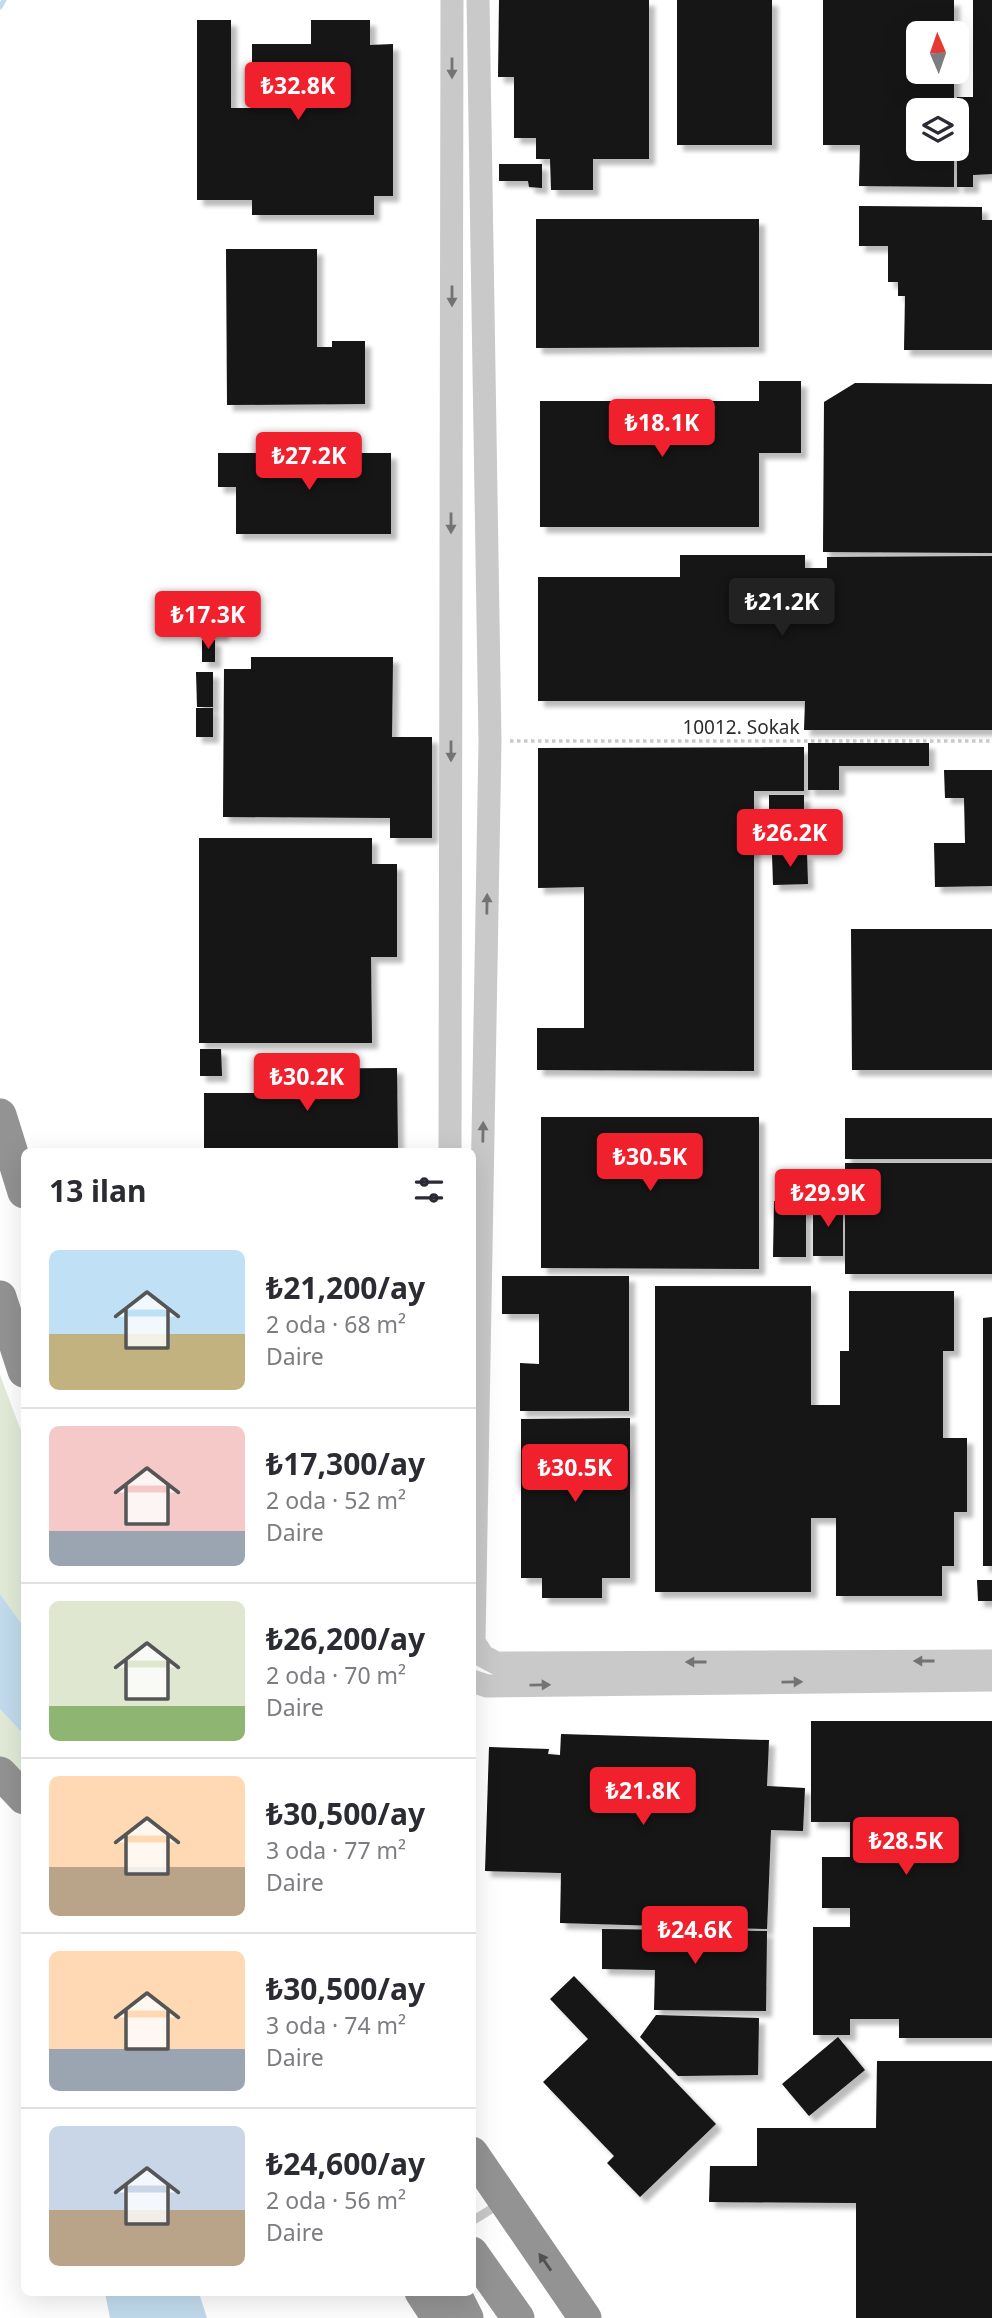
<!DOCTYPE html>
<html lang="tr">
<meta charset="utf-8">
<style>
:root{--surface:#fff;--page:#f2f2f3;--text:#2b2b33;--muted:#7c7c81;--line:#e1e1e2;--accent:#f1202d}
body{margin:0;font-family:"Noto Sans",sans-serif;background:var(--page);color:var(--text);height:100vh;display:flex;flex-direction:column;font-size:26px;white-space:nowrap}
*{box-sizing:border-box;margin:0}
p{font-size:23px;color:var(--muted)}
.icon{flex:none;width:38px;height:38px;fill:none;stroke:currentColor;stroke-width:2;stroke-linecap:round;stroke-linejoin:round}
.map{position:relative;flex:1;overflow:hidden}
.details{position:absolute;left:21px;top:1148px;width:455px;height:1148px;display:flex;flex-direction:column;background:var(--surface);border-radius:10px;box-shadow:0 7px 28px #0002}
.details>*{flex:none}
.needle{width:46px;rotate:358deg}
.fabs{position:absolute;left:906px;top:21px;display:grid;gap:14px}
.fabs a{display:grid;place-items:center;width:63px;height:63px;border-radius:10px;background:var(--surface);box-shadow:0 7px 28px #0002;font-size:35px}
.price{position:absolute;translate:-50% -60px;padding:0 16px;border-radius:7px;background:var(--accent);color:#fff;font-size:23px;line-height:46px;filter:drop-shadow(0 2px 4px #0008)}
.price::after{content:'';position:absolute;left:50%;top:42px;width:21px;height:16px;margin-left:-10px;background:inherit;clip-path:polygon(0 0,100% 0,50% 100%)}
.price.active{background:#222;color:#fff}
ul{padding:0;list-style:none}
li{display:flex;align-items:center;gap:21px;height:175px;padding:0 28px}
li+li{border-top:2px solid var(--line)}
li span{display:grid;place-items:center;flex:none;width:196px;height:140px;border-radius:10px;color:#555}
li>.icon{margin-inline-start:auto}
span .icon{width:84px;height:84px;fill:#fffc;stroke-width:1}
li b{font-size:30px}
h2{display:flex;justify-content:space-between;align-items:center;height:84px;padding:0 28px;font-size:30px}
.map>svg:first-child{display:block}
.green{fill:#e2ebd8}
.water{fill:#c2dced}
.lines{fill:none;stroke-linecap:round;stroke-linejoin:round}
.stream{stroke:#c2dced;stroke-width:5}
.building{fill:#131313;filter:url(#shadow)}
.path{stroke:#c9c9c9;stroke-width:3.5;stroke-dasharray:3.5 3.5;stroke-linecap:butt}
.service{stroke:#c9c9c9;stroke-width:9}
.tertiary{stroke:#c9c9c9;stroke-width:23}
.motorway{stroke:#939393;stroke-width:33}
.oneway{fill:#737373}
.oneway2{fill:#505050}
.labels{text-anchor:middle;stroke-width:7;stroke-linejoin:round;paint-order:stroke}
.street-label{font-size:19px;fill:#2c2c2c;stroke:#fff}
</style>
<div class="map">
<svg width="992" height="2318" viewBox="0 0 992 2318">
<defs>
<filter id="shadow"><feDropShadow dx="6" dy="6" stdDeviation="2" flood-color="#0004"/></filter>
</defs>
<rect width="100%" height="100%" fill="#fff"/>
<path class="green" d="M0,1375L24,1439V1627L0,1594Z
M0,1709L24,1735V1781L0,1758Z"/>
<path class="water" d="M0,1594L24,1627V1735L0,1709Z
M105,2293H199L207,2318H110Z"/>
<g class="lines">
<path class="stream" d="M0,7L4,0"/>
</g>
<path class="building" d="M499,0H649V159H593V190H551L550,159H536V138H514V77H498Z
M677,0H772V145H677Z
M823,0H954V33H919V72H954V110H919V149H954V187L859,186L860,145H823Z
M973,0H992V174L973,175V187H957V97H973Z
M197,20H231V108H252V44H311V20H370V45L393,44V196H374V215H252V200H197Z
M499,164H542V188L529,187L528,181H499Z
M859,206L982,207V220H992V350H904L905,296H898V282H888V246H859Z
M536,219H759V347L536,348Z
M226,249H317V347H332V341H365V404L227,405Z
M759,381H801V453H759V527H540V401H759Z
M855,383L992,384V553L823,552L824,402Z
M218,453H391V534H236V487H218Z
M680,555H805V568H827V557L992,556V730H804L805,701H538V577H680Z
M201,600H232V624H223V635H204Z
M202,640H215V662H202Z
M251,657H393L392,737H432V838H390V818L223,817L224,669H251Z
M196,672H213V707H197Z
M196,708H213V737H196Z
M808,743H929V766H839V790H808Z
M804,747V791H754V1071L537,1070V1028H584V887L538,888V748Z
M944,770H992V886L935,887L934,843H965L964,798H945Z
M769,795H804V821L769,822Z
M199,838H372V864H397V957H371L372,1043H199Z
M807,853L808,884L773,885L772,854Z
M851,929H992V1070H852Z
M200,1049H221L222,1076H200Z
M397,1068L398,1152H204V1093H257V1069Z
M541,1117H759V1269L541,1268Z
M845,1118H992V1159H845Z
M845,1163H992V1274H845Z
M774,1201H806V1257H773Z
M813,1202H843V1256H813Z
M502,1276H629V1411H520V1363L539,1364V1314H502Z
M655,1286H811V1405H840V1351H849V1291H954V1351H943V1438H967V1512H954V1566H942V1596H836V1518H811V1592H655Z
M992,1317V1566H983V1318Z
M630,1418V1578H602V1598H542V1578H521V1419Z
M977,1580H992V1601H978Z
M811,1721H992V2038H899V2019H850V2035H813V1927H850V1908H822V1857H850V1822H811Z
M561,1734L769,1740L767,1786L805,1788L803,1831L771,1830L767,1929L560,1923L561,1873L485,1871L489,1747L549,1749L548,1754L560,1755Z
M602,1929L767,1931L766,2011L654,2010L655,1970L602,1969Z
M574,1976L716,2124L640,2197L607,2163L614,2156L543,2082L588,2039L550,1999Z
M656,2015L759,2018L758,2075L678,2076L640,2037Z
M838,2037L865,2070L809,2116L782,2084Z
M877,2061H992V2318H856V2203L709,2202L710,2166H757V2128H876Z"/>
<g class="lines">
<path class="path" d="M510,741H992"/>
<path class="service" d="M472,2221L498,2205"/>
<path class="tertiary" d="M478,0L490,741L474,1642L483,1656L496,1663L992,1661
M450,1152L452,0
M472,1681L487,1686L992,1680"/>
<path class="motorway" d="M0,1115L24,1192
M0,1297L24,1371
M0,1773L24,1798
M472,2153L585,2318
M472,2253L518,2318
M421,2292L438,2318
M454,2292L467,2318"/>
</g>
<defs><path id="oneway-solid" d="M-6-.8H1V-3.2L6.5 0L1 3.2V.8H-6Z" transform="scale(1.75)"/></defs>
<g class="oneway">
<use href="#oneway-solid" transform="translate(452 68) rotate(90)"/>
<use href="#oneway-solid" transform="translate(452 296) rotate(90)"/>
<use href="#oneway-solid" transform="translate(451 523) rotate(90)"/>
<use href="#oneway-solid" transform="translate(451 751) rotate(90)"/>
<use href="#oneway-solid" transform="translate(487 904) rotate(-89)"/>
<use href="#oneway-solid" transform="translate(483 1132) rotate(-89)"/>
<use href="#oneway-solid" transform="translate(924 1661) rotate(180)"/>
<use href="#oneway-solid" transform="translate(696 1662) rotate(180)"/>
<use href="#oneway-solid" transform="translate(792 1682) rotate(-1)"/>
<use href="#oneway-solid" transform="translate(540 1685) rotate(-1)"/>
</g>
<use class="oneway2" href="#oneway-solid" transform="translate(545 2262) rotate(-125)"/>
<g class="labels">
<g class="street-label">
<text x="741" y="734">10012. Sokak</text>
</g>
</g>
</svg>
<div class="fabs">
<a><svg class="needle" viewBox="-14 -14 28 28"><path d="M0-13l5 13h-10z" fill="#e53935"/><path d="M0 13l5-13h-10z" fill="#7c7c81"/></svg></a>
<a><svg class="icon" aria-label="layers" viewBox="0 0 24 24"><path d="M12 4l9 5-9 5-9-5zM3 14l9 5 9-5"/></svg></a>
</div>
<b class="price" style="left:298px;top:122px">₺32.8K</b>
<b class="price" style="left:662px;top:459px">₺18.1K</b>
<b class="price" style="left:309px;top:492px">₺27.2K</b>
<b class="price active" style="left:782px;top:638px">₺21.2K</b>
<b class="price" style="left:208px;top:651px">₺17.3K</b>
<b class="price" style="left:790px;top:869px">₺26.2K</b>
<b class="price" style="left:307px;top:1113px">₺30.2K</b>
<b class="price" style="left:650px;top:1193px">₺30.5K</b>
<b class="price" style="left:828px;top:1229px">₺29.9K</b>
<b class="price" style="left:575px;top:1504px">₺30.5K</b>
<b class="price" style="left:643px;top:1827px">₺21.8K</b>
<b class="price" style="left:906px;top:1877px">₺28.5K</b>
<b class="price" style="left:695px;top:1966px">₺24.6K</b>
<section class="details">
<h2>13 ilan<svg class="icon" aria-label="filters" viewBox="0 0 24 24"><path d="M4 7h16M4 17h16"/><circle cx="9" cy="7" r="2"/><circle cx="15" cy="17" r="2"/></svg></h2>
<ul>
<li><span style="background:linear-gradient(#bfe0f5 60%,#c2b280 0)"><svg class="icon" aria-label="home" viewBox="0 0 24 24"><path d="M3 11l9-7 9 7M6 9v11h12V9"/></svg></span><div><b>₺21,200/ay</b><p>2 oda · 68 m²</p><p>Daire</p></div></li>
<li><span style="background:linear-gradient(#f6c9c9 75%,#9aa5b1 0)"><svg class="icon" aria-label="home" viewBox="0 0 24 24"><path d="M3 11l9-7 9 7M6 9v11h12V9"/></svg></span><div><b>₺17,300/ay</b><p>2 oda · 52 m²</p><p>Daire</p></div></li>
<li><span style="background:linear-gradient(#dfe7d0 75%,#8fb573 0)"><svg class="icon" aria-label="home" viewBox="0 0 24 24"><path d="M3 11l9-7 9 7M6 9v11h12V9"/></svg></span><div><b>₺26,200/ay</b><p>2 oda · 70 m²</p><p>Daire</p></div></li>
<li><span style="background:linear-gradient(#ffd9b3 65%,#b9a48a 0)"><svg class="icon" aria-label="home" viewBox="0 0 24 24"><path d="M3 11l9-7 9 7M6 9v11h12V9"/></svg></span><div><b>₺30,500/ay</b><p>3 oda · 77 m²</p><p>Daire</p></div></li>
<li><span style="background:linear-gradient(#ffd9b3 70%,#9aa5b1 0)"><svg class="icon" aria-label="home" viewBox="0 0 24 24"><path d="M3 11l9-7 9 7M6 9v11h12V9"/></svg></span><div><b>₺30,500/ay</b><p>3 oda · 74 m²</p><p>Daire</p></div></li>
<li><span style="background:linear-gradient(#c9d6e8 60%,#b9a48a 0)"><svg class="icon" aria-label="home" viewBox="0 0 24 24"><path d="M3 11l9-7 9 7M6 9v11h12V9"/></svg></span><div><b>₺24,600/ay</b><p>2 oda · 56 m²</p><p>Daire</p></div></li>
</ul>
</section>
</div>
